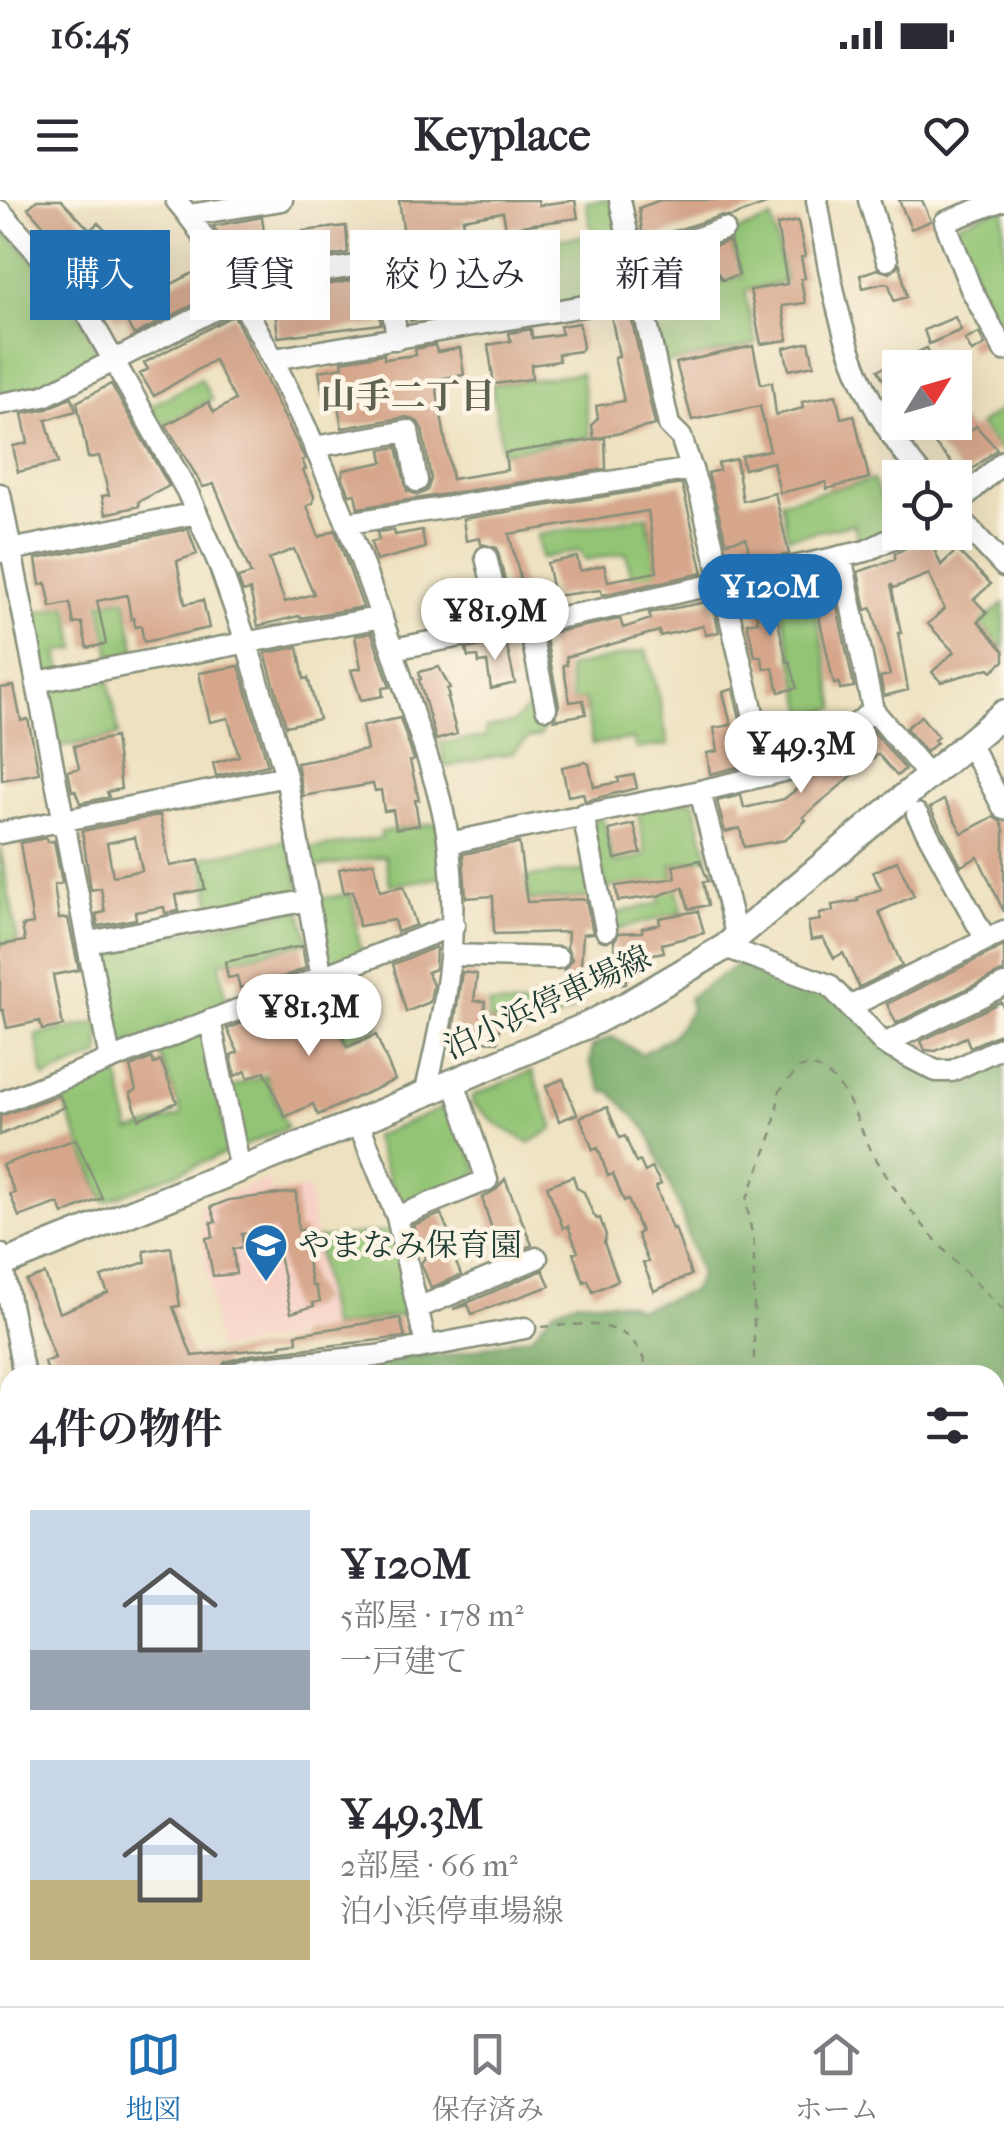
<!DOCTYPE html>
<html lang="ja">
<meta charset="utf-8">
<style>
:root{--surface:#fff;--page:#f7f7f7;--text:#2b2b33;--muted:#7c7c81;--line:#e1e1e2;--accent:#1f6fb2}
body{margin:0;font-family:"IM FELL French Canon","Noto Serif JP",serif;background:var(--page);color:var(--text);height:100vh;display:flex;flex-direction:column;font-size:38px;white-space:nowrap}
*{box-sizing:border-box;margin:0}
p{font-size:32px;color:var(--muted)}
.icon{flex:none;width:55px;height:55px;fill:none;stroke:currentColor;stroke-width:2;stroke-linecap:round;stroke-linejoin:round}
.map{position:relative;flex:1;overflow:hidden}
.sheet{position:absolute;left:0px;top:1165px;width:1005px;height:642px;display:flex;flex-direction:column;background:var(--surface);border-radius:30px 30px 0 0;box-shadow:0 10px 40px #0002}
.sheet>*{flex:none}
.guide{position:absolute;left:30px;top:30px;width:945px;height:90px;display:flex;gap:20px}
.needle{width:65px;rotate:53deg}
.tools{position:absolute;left:882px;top:150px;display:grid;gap:20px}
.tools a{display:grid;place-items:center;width:90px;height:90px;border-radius:0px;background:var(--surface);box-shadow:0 10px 40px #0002;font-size:50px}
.price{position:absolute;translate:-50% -85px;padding:0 22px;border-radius:35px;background:#fff;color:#222;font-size:32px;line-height:65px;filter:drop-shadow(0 2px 5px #0008)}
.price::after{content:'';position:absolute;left:50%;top:60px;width:30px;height:22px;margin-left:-15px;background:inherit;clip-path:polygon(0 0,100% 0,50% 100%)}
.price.on{background:var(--accent);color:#fff}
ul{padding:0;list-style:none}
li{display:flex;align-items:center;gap:30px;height:250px;padding:0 30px}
li span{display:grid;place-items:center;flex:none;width:280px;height:200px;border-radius:0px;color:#555}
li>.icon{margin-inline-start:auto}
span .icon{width:120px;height:120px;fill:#fffc;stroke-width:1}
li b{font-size:42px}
h2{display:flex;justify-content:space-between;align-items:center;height:120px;padding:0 30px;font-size:42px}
.tag{padding:0 35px;border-radius:0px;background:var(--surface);box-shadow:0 10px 40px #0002;font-size:35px;line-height:90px}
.tag.on{background:var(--accent);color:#fff}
.status{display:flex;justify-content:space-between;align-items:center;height:70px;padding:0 50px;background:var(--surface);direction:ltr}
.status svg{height:28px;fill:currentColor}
header{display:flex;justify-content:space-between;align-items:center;height:130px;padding:0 30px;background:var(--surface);font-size:45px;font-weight:800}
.tabs{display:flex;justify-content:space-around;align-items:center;height:140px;border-top:2px solid var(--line);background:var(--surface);font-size:28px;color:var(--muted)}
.tabs a{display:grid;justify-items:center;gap:5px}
.tabs .on{color:var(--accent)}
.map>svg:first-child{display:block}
.built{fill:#f7d1c6}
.green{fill:#93c474;stroke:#598054;stroke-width:2.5}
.forest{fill:#76aa66;stroke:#4a744d;stroke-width:2.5}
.building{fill:#d6a68b;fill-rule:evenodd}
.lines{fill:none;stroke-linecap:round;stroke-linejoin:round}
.minor-casing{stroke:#868f7a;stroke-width:25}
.major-casing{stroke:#868f7a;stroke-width:30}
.path{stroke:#868f7a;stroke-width:2.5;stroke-dasharray:8 8;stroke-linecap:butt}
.minor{stroke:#fff;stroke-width:20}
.major{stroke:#fff;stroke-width:25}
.labels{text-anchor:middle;stroke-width:9;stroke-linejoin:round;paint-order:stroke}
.street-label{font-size:32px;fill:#1f3d34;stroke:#fcf5e5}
.poi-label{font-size:32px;fill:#1f3d34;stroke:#fcf5e5;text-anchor:start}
.neighbourhood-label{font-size:35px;font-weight:bold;fill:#5f6252;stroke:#fcf5e5}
</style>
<div class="status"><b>16:45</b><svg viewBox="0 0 49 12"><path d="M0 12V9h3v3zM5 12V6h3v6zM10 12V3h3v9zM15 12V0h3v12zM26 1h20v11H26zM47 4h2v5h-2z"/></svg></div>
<header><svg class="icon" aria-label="menu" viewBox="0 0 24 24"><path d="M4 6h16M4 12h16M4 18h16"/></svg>Keyplace<svg class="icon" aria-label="heart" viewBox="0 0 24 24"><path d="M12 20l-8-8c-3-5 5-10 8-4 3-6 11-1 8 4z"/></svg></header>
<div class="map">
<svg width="1004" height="1806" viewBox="0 0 1004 1806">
<rect width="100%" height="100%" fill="#fcf5e5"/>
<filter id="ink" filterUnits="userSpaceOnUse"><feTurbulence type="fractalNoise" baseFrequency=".01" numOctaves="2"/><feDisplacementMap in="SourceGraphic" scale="20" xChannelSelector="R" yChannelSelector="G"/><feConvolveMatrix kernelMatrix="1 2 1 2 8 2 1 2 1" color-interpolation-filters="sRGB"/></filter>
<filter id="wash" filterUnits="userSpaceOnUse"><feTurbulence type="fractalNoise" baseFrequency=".0048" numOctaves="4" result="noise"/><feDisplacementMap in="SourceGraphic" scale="40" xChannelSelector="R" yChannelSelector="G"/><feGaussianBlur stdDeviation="2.25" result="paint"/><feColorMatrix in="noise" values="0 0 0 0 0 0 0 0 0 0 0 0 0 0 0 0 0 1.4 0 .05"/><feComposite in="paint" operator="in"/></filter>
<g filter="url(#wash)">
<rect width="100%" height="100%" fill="#ede1c0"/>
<path class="built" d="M268,979L271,993L308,988L330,1128L292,1133L293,1139L217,1149L198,1006Z"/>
<path class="green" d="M598,0H614L637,95L511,115L498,37L537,31L554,40L592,35L586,2Z
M1004,6V136L988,107L955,30L958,24Z
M772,19L785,81L745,91L756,144L664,164L651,102L673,97L677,105L694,100V91L742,76L729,34Z
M0,26C24,51 103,127 96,162L41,189L0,196Z
M581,173L590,237L502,252L492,185Z
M201,179L212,199L162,227L151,206Z
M1004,207V251L1002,252L979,225Z
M873,280L895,329L859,344L854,324L788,337L781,301Z
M647,316L661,391L636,397L626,353L585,360L580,351L541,358L537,335Z
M807,370L836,508L806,517L774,377Z
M125,398L137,457L112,461L100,403Z
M1004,403V450L981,423Z
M68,406L77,449L58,452L62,471L50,474L39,468L28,414Z
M646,450L659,496L668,545L636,549L633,539L592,544L585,500L573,502L567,468Z
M108,476L119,535L55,548L44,494L48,487Z
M538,505L543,529L540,536L529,538L512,553L445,567L440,543L486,537V528L513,523L528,508Z
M694,601L708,657L671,666L683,712L612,731L609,715L660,703L657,681L604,688L591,624L602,615L614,663L646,656L637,608Z
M437,623L445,677L390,685L385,656L310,668L306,649L381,638V632Z
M291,640L300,691L297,695L213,711L202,658Z
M0,647L18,741L0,745Z
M589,670L593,697L529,700L527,677Z
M351,694L361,753L337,767L326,761L316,699Z
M300,709L309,742L220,762L227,806L123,846L111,842L97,749Z
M358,770L380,827L345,841L322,784Z
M489,804L574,810L523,833V824L488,821Z
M100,822V855L44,878L36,835Z
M198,832L206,835L229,952L105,1002L57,888L117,864L130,932L182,915L158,848Z
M532,871L554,928L529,943L497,924L472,903V896Z
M265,875L287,928L241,947L230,888Z
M445,907L457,911L478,970L472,981L408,1008L399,1005L373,937Z
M393,1031L411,1113L330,1128L316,1039Z"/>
<path class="forest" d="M743,761L822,789L961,886L975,884L985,865L1004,855V1806H0V1262L10,1261V1798H995V1175H303L312,1171L422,1154L448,1156L532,1136L553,1110L578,1100L627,1103L639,1109L692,1091L700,1076L680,1010L647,930L610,891L604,892L590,864L592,846L612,837L642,854L672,836L691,810L688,798Z"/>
<g id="blocks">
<path class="building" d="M37,0H61L90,30L98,23L143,69L153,94L206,66L220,91L134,135L124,117L116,121L106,98L88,78L100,66L71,34L59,43L28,8Z
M399,0H538L539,5L575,0L578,18L506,28L503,12L463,19L464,26L454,28L455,32L423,37L425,46L418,47L424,92L429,105L433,104L434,116L410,121L401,65L408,63Z
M660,0H773L774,1L731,17L720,16L643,41L639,8Z
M899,0H922L931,21L911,29Z
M262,17L264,32L235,36L224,43L213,26Z
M798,21L805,56L801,57L805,78L801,79L805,103L782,106L788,140L761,144L750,90L787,84L777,25Z
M346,26L348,53L306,60L303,31Z
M730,41L739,75L722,80L717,72L691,81V91L656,99L649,68Z
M900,64L907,97L894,101L889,84L884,83L863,88L860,75L877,69L890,73Z
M374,77L381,124L278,137L273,93Z
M630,112L655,225L594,239L592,225L598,218L596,206L624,201L614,157L619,156L611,115Z
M234,115L305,259L302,260L306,269L303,270L314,296L313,303L307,306L319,337L335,330L363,407L300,418L299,416L258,426L250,390L243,392L238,378L251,374L214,284L203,287L166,225L208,202L214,212L235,200L214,160L154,196L140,174L148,169L144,163ZM294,349L314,394L285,402L269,359Z
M955,117L961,130L929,144L924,130Z
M579,123L583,147L580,151L558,154L559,161L531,165L532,179L494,184L488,145L511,141L509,133L531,129L532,138L562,134L560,126Z
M979,133L985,145L972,152L965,140Z
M809,142L814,165L789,170L784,148Z
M435,145L437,152L460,148L464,175L435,179L452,279L507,270L505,253L605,238L606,269L358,308L355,294L350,295L342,276L343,270L383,262L381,250L397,247L407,291L418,295L427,291L431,279L422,229L418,222L407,217L342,228L336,194L323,196L319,171L343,167L342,161L384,154V159L416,155L415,149Z
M753,146L761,184L772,182L776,215L803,208L802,202L836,195L841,218L854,215L869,278L827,289L826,282L780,293L773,262L744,269L741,256L770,250L760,206L692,220L676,163Z
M927,148L934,163L925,168H900V210L878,170Z
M111,184L169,286L138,302L139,306L106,314L102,296L109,295L99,256L88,258L77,202Z
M72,197L76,211L46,220L58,263L18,272L13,246L28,243L22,214L47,209Z
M927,222H962L971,230L976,226L997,249L964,276L929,238L922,244L913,232Z
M736,259L743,301L775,293L789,354L751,362L746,338L726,342L708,273L719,270L718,263Z
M682,284L703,373L602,395L601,390L554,396L547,363L577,357L580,371L604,365L608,381L657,372L648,311L509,334L528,409L513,412L497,348L481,344L480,338L466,341L463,319Z
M900,285V319L898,320L886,291Z
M188,329L197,354L177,361L185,404L203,400L209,428L144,442L141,426L135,427L134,418L131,419L127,395L97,401L106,444L87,448L82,423L74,424L70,403L51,407L46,383L40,385L36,359Z
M394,330L395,335L422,330L425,348L376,361L371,342L379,340L377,332Z
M929,337L941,365L957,350L991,384L974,399L987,413L978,421L1004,451V461L992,471L989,468L941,482L932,472L954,452L928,424L944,409L929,374L894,388L891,384L901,433H898L908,490L884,496L880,477L890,475L872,408L866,410L858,372L895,359V353Z
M821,375L823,380L831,377L854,487L840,489L839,483L834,484L810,377Z
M770,386L787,462L790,461L797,488L779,492L773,468L764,469L761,456H755L747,423L758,421L750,391Z
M479,387L484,409L465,414L460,392Z
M712,401L719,432L706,435L703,426L660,436L659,431L566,457L567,465H563L570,502L583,500L586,514L554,520L559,505L545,434L620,419L623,428L651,419L649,413Z
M372,433L390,487L382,488L383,496L361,500L351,470L361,468L355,436Z
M506,442L515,483L491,489L487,462L479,463L478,456L468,457L466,449Z
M298,447L304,479L308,478L319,519L286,526L265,453Z
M239,466L268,565L216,576L213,563L239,556L228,518L210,522L199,473Z
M439,467L450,488L447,489L449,498H447L457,534L436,540L419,480L421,479L419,472Z
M14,486L21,521L28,519L39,573L2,580L0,488Z
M733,489L751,564L710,574L707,553L718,551L714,528L731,525L723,492Z
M800,516L803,528L773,536L770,524Z
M921,516L938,537L934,540L937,543L926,552L906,528Z
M400,518L414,560L410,561L419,600H415L419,625L396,629L393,610L384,611L381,590L375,591L373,584L303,596L297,563L367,550L362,526Z
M872,530L905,569L897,576L878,554L803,617L806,620L785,640L744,647L740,628L725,632L717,601L741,595L744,608L784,599Z
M115,537L121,589L107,592L109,597L80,603L75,590L72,591L68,571L79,568L74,546Z
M585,562L589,564L594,587L619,582L618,578L634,575L637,588L585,601L583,593L568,596L562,567Z
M944,600L962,633L993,617L1001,622L1004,629V712L978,657L961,666L936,619L930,608Z
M160,615L170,666L199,660L205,689L176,695L179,711L165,713L164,707L135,712L136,719L98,726L96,714L105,712L101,688L91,690L82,631ZM135,637L142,670L113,676L107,643Z
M634,624L641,653L615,659L609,630Z
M46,638L47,642L54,641L62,683L54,685L59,719L68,718L79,770L53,775L63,826L42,830L40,821L7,828L3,810H0V745L25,741L22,726L33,724L20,643Z
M519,643L527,702L586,699L593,733L583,734L579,797L563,796L564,770L572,759L567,748L568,732L494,734L493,696L466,698L463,654Z
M700,660L708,681L703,682L708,705L689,709L683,687L658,696L618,701L616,686L676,678L673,666Z
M897,661L914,696L879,712L902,766L859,787L843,753L834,758L823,738L811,740L808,722L820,720L819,714L833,711L832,705L858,701L857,698L881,689L873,672Z
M374,662L380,691L404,686L416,725L397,732L394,720L359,726L353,691L344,693L339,669Z
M698,711L704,733L662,744L664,752L637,757V763H625L626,783L612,784L611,759L615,758L614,741L619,733L642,732V728L660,724L659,718Z
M302,746L306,768L247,791L246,787L240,788L237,776L228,778L225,762Z
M1004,746V771L896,823L887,804Z
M436,747L435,769L427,772L433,785L430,802L406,812L393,764Z
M462,772L477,774L474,801H485L484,822L500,823L498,842L460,840V835L453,832Z
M326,796L347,847L376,835L395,880L318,915L313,904L285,917L265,871L248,878L246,871L235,876L231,855L238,852L227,829L275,810L279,819L313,806L311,802Z
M1001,802L1004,809V832L970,847L966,837L936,851L925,850L921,841Z
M152,858L154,864L161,861L177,902L139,919L130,893L136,890L130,867Z
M563,879L577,914L559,921L546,886Z
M59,895L65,907L0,935V916Z
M607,907L620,938L625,936L636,963L640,961L645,972L652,968L661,984L656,987L672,1029L675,1028L691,1075L654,1091L643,1063L648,1062L637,1034L641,1032L628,999L624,1001L613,974L608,976L598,948L593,950L580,917Z
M76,939L102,998L63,1014L59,1004H55L19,1017L10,994L15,993L2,965Z
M573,976L577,988L584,992L593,1014L597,1019L600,1018L606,1035L604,1043L618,1080L593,1092L588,1080L584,1082L573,1053L578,1052L568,1026L563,1028L547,986Z
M505,979L532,1045L501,1058L482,998L497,989Z
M296,992L298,1030H305L304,1048L312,1086H315L320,1101L313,1103L314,1106L291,1113L274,1031L242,1034L243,1047L233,1049L236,1074L213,1076L206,1038L213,1037L211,1022H216L211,1007L229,1000Z
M441,1014L452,1040L448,1042L461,1075L431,1088L421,1063L425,1058L413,1025Z
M171,1047L180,1106L173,1107L192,1156L281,1147V1144L297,1142L296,1134L400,1118L405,1137L249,1155L225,1162L217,1174L211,1175H167L164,1168L146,1175H49L44,1162L55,1158L26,1081L45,1074L59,1113L108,1093L101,1077L146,1062L144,1051Z
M543,1070L550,1086L472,1114L468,1105L453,1109Z"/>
</g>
</g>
<g filter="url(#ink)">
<use href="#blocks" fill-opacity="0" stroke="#868f7a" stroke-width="2.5"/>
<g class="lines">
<g class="minor-casing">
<path id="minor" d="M176,0C204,33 225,71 246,109C316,235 369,370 411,508C425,552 444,600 449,647C459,735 446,808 425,894
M620,0L669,225L681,237L701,297L768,575
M817,0C836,112 847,188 924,278
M869,0L887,60
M1003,0L945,22L971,89L1004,150
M0,11L79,99L187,291L219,364L247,444L286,576L322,778
M189,15L282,0
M634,59L724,29
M233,86L386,61L397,139
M274,159L643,96
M0,204L44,196L239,97
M314,247L408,231L417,281
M0,294L110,859
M955,306L1004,261
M955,313L1004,366
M348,323L692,269
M0,352L197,313
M486,357L503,428
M529,423L546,508
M393,449L599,410L866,351L905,332
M36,482L382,417
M873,510L930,577
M970,545L1004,609
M700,591L737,738
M583,614L606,730
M917,614L986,740
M0,633L286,576
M449,643L700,591L808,565L873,510L841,356
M89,742L309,700
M725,747L829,785L884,844L936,871H952L1004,846
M453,755L558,758
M851,806L1004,731
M210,820L240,970
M884,844L1004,785
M0,903L454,725
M358,922L397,1017L426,1146
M397,1017L487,980L454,882
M0,1054L24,1175
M418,1108L537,1058
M230,1175L253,1168L376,1156L525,1128
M0,1248L10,1247"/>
</g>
<g class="major-casing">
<path id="major" d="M0,1065L358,922L588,825L630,803L725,747L1004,513"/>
</g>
<path class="path" d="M542,1127C590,1123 637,1117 648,1175
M754,1175V1045L746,1001L772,935L780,890L799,868L810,865C848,878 854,918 871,950C908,1016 951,1058 1004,1111"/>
<use href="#minor" class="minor"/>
<use href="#major" class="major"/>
</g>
</g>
<defs>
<g id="school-pin" transform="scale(2.25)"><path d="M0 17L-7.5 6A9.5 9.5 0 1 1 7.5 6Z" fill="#1f6fb2" stroke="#fcf5e5"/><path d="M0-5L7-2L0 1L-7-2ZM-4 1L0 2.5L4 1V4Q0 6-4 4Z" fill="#fff"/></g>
</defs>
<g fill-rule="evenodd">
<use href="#school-pin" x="266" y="1045"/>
</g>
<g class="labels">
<g class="street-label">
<text transform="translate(547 802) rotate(-25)" y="11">泊小浜停車場線</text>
</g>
<g class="poi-label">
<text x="298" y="1056">やまなみ保育園</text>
</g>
<g class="neighbourhood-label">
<text x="408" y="208">山手二丁目</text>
</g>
</g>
</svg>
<div class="tools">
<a><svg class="needle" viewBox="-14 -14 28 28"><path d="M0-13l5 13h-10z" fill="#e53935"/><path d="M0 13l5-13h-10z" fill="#7c7c81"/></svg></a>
<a><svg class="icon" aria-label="locate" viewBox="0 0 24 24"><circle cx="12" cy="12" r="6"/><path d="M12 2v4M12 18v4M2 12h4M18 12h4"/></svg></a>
</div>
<b class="price on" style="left:770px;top:439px">¥120M</b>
<b class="price" style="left:495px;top:463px">¥81.9M</b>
<b class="price" style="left:801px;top:596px">¥49.3M</b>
<b class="price" style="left:309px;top:859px">¥81.3M</b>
<div class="guide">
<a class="tag on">購入</a>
<a class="tag">賃貸</a>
<a class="tag">絞り込み</a>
<a class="tag">新着</a>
</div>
<section class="sheet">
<h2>4件の物件<svg class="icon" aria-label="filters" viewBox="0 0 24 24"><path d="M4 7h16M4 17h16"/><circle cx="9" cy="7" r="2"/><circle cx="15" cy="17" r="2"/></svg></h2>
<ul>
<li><span style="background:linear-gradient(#c9d6e8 70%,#9aa5b1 0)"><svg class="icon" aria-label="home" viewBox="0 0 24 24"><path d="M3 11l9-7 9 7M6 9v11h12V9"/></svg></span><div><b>¥120M</b><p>5部屋 · 178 m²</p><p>一戸建て</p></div></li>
<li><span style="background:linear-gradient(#c9d6e8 60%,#c2b280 0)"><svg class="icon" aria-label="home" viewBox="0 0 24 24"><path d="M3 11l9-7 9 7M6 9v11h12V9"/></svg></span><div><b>¥49.3M</b><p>2部屋 · 66 m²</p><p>泊小浜停車場線</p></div></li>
</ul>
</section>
</div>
<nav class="tabs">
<a class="on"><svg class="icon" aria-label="map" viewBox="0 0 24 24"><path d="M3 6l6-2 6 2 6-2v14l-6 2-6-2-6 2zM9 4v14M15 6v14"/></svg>地図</a>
<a><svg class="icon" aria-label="saved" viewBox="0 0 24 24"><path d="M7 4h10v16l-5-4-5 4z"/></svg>保存済み</a>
<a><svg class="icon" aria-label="home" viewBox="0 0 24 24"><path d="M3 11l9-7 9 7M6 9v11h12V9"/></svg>ホーム</a>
</nav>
